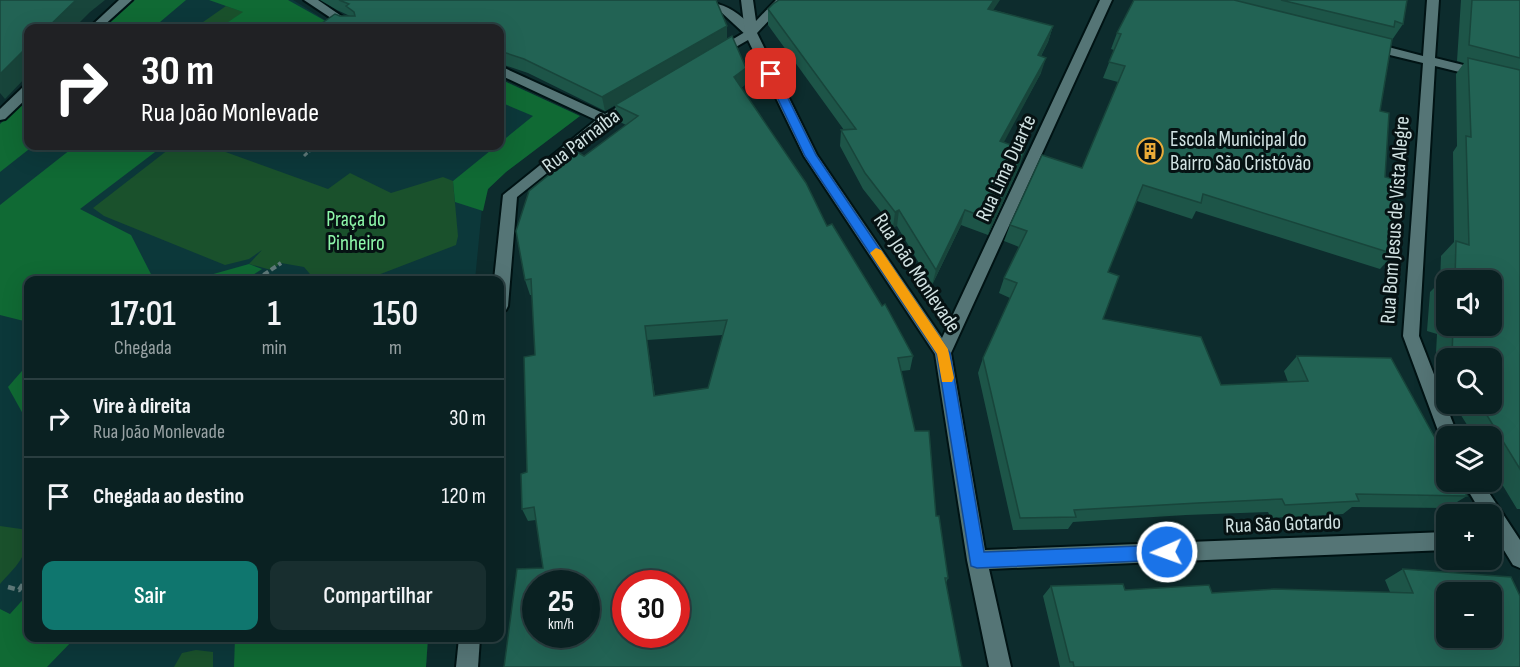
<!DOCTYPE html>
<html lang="pt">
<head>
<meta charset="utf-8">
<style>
	body { margin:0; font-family:"Sofia Sans Condensed",sans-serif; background:#182e2f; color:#f1f3f6; height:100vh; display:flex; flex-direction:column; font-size:22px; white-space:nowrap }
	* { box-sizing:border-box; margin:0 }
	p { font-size:20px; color:#99a3a5 }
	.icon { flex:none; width:33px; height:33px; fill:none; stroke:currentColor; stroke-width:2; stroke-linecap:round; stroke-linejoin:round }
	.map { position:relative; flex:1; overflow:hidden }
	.panel { position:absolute; left:24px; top:276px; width:480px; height:366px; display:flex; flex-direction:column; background:#0a2122; border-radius:12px; box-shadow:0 6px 24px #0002,0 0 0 2px #2a3e40 }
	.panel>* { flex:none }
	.top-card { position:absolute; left:24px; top:24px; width:480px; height:126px; border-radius:12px; box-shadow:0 6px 24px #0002,0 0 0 2px #2a3e40; background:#202124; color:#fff; overflow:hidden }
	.buttons { position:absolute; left:1436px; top:270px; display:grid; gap:12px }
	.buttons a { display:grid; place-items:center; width:66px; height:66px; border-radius:12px; background:#0a2122; box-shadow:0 6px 24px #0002,0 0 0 2px #2a3e40; font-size:30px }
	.speed { position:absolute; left:522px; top:570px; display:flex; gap:12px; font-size:30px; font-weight:700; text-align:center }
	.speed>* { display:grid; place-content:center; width:78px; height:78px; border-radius:50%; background:#0a2122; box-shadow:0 6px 24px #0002,0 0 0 2px #2a3e40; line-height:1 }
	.speed small { font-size:15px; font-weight:400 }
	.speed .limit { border:9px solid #d22; background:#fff; color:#111 }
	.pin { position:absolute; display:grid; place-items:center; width:51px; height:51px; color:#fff; margin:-26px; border-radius:12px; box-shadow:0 3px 9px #0006 }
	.me { position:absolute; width:66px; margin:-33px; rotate:268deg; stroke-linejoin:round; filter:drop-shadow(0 0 4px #0008) }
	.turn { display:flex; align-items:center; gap:21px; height:126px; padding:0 18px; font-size:27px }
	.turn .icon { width:78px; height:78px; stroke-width:2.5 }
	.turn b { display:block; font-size:42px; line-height:51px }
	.eta { display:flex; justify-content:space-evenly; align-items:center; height:102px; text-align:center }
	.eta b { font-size:36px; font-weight:600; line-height:42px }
	.action { display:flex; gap:12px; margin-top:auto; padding:12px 18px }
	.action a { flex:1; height:69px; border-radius:12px; background:#0f766e; color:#fff; font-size:24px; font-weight:600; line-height:69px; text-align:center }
	.action a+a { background:#182e2f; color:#f1f3f6 }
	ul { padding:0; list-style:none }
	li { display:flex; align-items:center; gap:18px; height:78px; padding:0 18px; border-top:2px solid #2a3e40 }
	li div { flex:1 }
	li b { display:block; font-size:22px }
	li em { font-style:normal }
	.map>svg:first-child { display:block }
	.built { fill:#0c383a }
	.green { fill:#1a512c }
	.forest { fill:#106a34 }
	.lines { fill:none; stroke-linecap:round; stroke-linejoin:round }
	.service-casing { stroke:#001314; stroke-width:4 }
	.minor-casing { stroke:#001314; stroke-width:4 }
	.path-far2 { stroke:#5f7979; stroke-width:3; stroke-dasharray:4.5 2; stroke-linecap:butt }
	.path-far1 { stroke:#5f7979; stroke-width:4; stroke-dasharray:6 3; stroke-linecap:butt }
	.path { stroke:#5f7979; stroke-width:4.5; stroke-dasharray:7 4; stroke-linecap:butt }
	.service { fill:#557576; fill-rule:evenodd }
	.minor { fill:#557576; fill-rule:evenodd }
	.wall { fill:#1d5548; fill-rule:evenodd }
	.shaded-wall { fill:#18453b }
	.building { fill:#226354; stroke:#18453b; stroke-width:1.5; fill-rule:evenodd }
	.route { fill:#1a73e8; stroke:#114b97; stroke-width:1.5 }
	.slow { fill:#f59e0b }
	.labels { text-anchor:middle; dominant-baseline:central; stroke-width:6; stroke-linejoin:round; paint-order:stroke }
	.poi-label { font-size:21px; fill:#d1e2e2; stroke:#061213; text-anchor:start }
	.street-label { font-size:21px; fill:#d1e2e2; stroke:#061213 }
	.park-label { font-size:21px; fill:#8ef8aa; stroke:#061213 }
</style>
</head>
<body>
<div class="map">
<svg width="1520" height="667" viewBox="0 0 1520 667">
	<rect width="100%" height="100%" fill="#0d2c2d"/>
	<g class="built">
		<path d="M135,0H293L338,28H104Z"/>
		<path d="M500,79L580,116L506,172L488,189L482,208L475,280H28V638H428L426,667H0V124L28,98V146H500Z"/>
	</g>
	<g class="green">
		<path d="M226,6L244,12L219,28L196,27Z"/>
		<path d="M173,146H209L328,189L350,173L391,193L443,177L453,181L458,236L456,245L365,280H315L304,267L281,263L271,270L249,264L262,250L249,259L225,265L104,216L93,208Z"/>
		<path d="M0,526L28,530C28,557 17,565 0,584Z"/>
		<path d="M196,650L213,652V667H174L182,653Z"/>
	</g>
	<g class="forest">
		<path d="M135,0H186L160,22L175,27L173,28H104Z"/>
		<path d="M209,0H288L338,28L295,26L292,28H219L243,12Z"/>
		<path d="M500,79L580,116L506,172L488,189L483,211L455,202L453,181L533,116L500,102Z"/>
		<path d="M28,98V146H33L0,172V124Z"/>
		<path d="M75,146H163L80,209L131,235L154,280H28V322L0,315V205Z"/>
		<path d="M249,264L262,269L245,280H192Z"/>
		<path d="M28,364V423L8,387Z"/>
		<path d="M28,594V638H75L47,667H0V609L10,614Z"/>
		<path d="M235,638H428L426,667H234Z"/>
	</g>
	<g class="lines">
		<g class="service-casing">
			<path id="service" d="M669,0C709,0 731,0 757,33L755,36H747L721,12L675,3Z"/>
		</g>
		<g class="minor-casing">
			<g id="minor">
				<path d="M119,0H132L101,28H89Z"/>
				<path d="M304,0H318L359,28H346Z"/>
				<path d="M741,0H753L756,21L776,0H788L757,33L817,155L942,338L1100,0H1112L951,353L985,550L1446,532V550L989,569L1011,667H989L967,560L935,354L804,156L748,40L720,56H712L710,53L745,32Z"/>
				<path d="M1427,0H1439L1435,58L1520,79V87L1435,66L1419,336L1458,436H1446V443L1440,436L1403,336L1423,63L1365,49L1363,46L1369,42L1423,56Z"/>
				<path d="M500,66L605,114L634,98L641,102L611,122L517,197L508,306L506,310L500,312V280H494L503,195L596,120L500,75Z"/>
				<path d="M28,86V97L5,119L0,120V109L23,87Z"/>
				<path d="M1463,482H1482L1520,540V568L1513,565L1491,529V514H1482Z"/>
				<path d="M459,638H480L478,667H456Z"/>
			</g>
		</g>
		<path class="path-far2" d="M304,156L315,146"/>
		<path class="path-far1" d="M256,280L281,263"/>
		<path class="path" d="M8,587L19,590L28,577"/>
		<use href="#service" class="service"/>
		<use href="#minor" class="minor"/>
	</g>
	<g class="wall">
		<path d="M320,0H716L727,39L746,68V84L741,88L827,226L913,356L910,370L901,371L915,431L936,516L948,578L946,583L543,568L536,520L528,521L522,509L527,472L535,355L532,295H530L525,280L584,156L626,125L618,121L615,105L605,111L528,73L501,64L500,65V28H315L340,16H350L337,10ZM723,335L708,388L655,396L647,340Z"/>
		<path d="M1134,0H1407L1403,24L1392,40L1380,111L1385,177L1394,254L1380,269L1196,211L1192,219L1137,201L1108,272L1103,319L1221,385L1288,382L1284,371L1297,356L1467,496L1447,508L1352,507L1343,514L1271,518L1268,512L1186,515L1073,522L1068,529L1013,530L978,373L983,358L1010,298L999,293L1004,278L1019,247L1004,241L1010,225L1082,168L1118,82L1103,78L1114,50L1111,49L1117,33Z"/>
		<path d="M1461,0H1520V509H1517L1491,466V436H1474L1454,404H1491V358H1446V390L1435,372L1437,334L1427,331L1430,292L1440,282L1441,256L1454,242L1453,152L1457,146L1456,74L1464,63L1457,61ZM1446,280L1491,326H1446Z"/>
		<path d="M768,9L994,10L1053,26L1048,42L1041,56V73L1003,142L1020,165L988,235L961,225L932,285L897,226L893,227L863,189L840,146L841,130H844L768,25Z"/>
		<path d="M1403,569L1520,667H1060L1043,596L1051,586L1125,590L1212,593L1390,592L1385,580Z"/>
	</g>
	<g class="shaded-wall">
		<path d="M76,0H105L90,12L74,28H47Z"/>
		<path d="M994,0H1000L984,24L988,9Z"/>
		<path d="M727,26V40L605,111L602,97Z"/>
		<path d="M1053,26L1048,42L1033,71L1038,55Z"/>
		<path d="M28,46V75L5,99L0,93V74Z"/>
		<path d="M1046,58L1041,73L996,157L1000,141Z"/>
		<path d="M746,68V84L734,93V77Z"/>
		<path d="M1025,150L1020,165L988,235L992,220Z"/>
		<path d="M899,210L897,226L893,227L895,212Z"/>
		<path d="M965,210L961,225L932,285L936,270Z"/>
	</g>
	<g class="building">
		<path d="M0,0H76L47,28H28V46L0,74Z"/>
		<path d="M339,0H716L727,26L602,97L524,59L500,51V28H315L335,14L340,16H355L354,12L346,6L349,4Z"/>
		<path d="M779,0H994L988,9L1053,26L1038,55L1046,58L1000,141L1025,150L992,220L965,210L936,270L899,210L895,212L865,173L841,130L856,129L768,9L773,4Z"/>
		<path d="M1134,0H1234L1392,39L1380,111L1389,113L1385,177L1401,181L1394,254L1203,194L1201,203L1143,185L1108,272L1119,276L1103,319L1201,337L1221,385L1308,381L1297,356L1391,358L1446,458V482H1459L1467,496L1356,494L1359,501L1285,505L1282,499L1198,503L1074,510L1076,517L1020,518L983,358L1017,283L1004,278L1027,231L1010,225L1042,155L1082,168L1125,66L1109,62L1121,34L1117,33Z"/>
		<path d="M1281,0H1407L1403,24L1395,21L1394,27Z"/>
		<path d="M1472,0H1520V58L1469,45Z"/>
		<path d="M732,36L746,68L734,77L806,183L827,226L832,224L882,306L885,304L913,356L898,358L915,431H929L936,516H939L948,578H945L962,667H504L517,569L543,568L534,507L522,509L521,474L527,472L524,357L535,355L531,279L525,280L516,231L529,191L577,152L584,156L638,116L615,105ZM727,320L708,388L654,396L645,326ZM536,584H586V634H536ZM626,584H676V634H626Z"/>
		<path d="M1468,58L1520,70V469L1480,404H1491V358H1452V357L1453,326H1491V280H1455L1456,241L1469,245L1466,136L1471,137Z"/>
		<path d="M1445,277L1455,280H1446V317L1443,316Z"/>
		<path d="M1403,569L1511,577L1520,596V667H1074L1073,662H1070L1051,586L1123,584L1125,590L1209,585L1212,593L1274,589L1413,593ZM1446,592H1491V638H1446Z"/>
	</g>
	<path class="route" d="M771,70L776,74L816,155L950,353L984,552L1167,545L1173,547L1175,552L1173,558L1167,560L977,568L971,566L937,354L805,156L766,74Z"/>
	<path class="slow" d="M876,248L881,250L948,349L954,378L952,382H942L937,354L870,253Z"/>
	<defs>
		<g id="building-ring" transform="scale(1.35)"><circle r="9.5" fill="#061213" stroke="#e9ab38" stroke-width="1.5"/><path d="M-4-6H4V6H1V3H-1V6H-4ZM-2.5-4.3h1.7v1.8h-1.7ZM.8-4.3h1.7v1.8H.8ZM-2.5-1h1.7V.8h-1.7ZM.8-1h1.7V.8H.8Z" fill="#e9ab38"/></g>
	</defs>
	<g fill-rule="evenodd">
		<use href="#building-ring" x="1150" y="151"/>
	</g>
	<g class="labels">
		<g class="poi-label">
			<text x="1170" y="139">Escola Municipal do<tspan x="1170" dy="24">Bairro São Cristóvão</tspan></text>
		</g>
		<g class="street-label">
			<text transform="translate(581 141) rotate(-37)">Rua Parnaíba</text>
			<text transform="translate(1006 168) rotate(-65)">Rua Lima Duarte</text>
			<text transform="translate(1395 220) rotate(-86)">Rua Bom Jesus de Vista Alegre</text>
			<text transform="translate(917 273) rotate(56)">Rua João Monlevade</text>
			<text transform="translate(1283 524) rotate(-2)">Rua São Gotardo</text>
		</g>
		<g class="park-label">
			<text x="356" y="219">Praça do<tspan x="356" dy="24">Pinheiro</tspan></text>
		</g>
	</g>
</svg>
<div class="buttons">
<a><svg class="icon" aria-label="sound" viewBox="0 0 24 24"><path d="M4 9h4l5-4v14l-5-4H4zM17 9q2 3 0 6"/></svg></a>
<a><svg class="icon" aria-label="search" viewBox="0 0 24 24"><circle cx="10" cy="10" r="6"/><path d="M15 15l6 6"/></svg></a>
<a><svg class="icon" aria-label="layers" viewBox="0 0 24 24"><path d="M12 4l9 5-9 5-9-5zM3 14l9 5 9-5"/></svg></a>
<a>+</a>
<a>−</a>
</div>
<div class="speed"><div>25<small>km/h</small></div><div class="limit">30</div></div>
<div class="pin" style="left:771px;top:74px;background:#d93025"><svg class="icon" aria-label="arrive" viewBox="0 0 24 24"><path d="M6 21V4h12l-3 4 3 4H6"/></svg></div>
<svg class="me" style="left:1167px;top:552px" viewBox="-20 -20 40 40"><circle r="17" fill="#1a73e8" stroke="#fff" stroke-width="3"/><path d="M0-11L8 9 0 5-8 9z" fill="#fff"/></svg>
<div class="top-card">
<div class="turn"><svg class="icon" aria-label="right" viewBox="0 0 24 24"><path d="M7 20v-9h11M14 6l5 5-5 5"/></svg><div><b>30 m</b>Rua João Monlevade</div></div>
</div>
<section class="panel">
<div class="eta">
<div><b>17:01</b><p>Chegada</p></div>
<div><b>1</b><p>min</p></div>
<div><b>150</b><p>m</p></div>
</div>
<ul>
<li><svg class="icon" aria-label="right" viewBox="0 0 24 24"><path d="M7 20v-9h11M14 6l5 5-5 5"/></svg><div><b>Vire à direita</b><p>Rua João Monlevade</p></div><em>30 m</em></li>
<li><svg class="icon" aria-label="arrive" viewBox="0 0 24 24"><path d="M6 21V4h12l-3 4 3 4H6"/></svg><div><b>Chegada ao destino</b></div><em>120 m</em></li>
</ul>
<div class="action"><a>Sair</a><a>Compartilhar</a></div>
</section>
</div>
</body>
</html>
